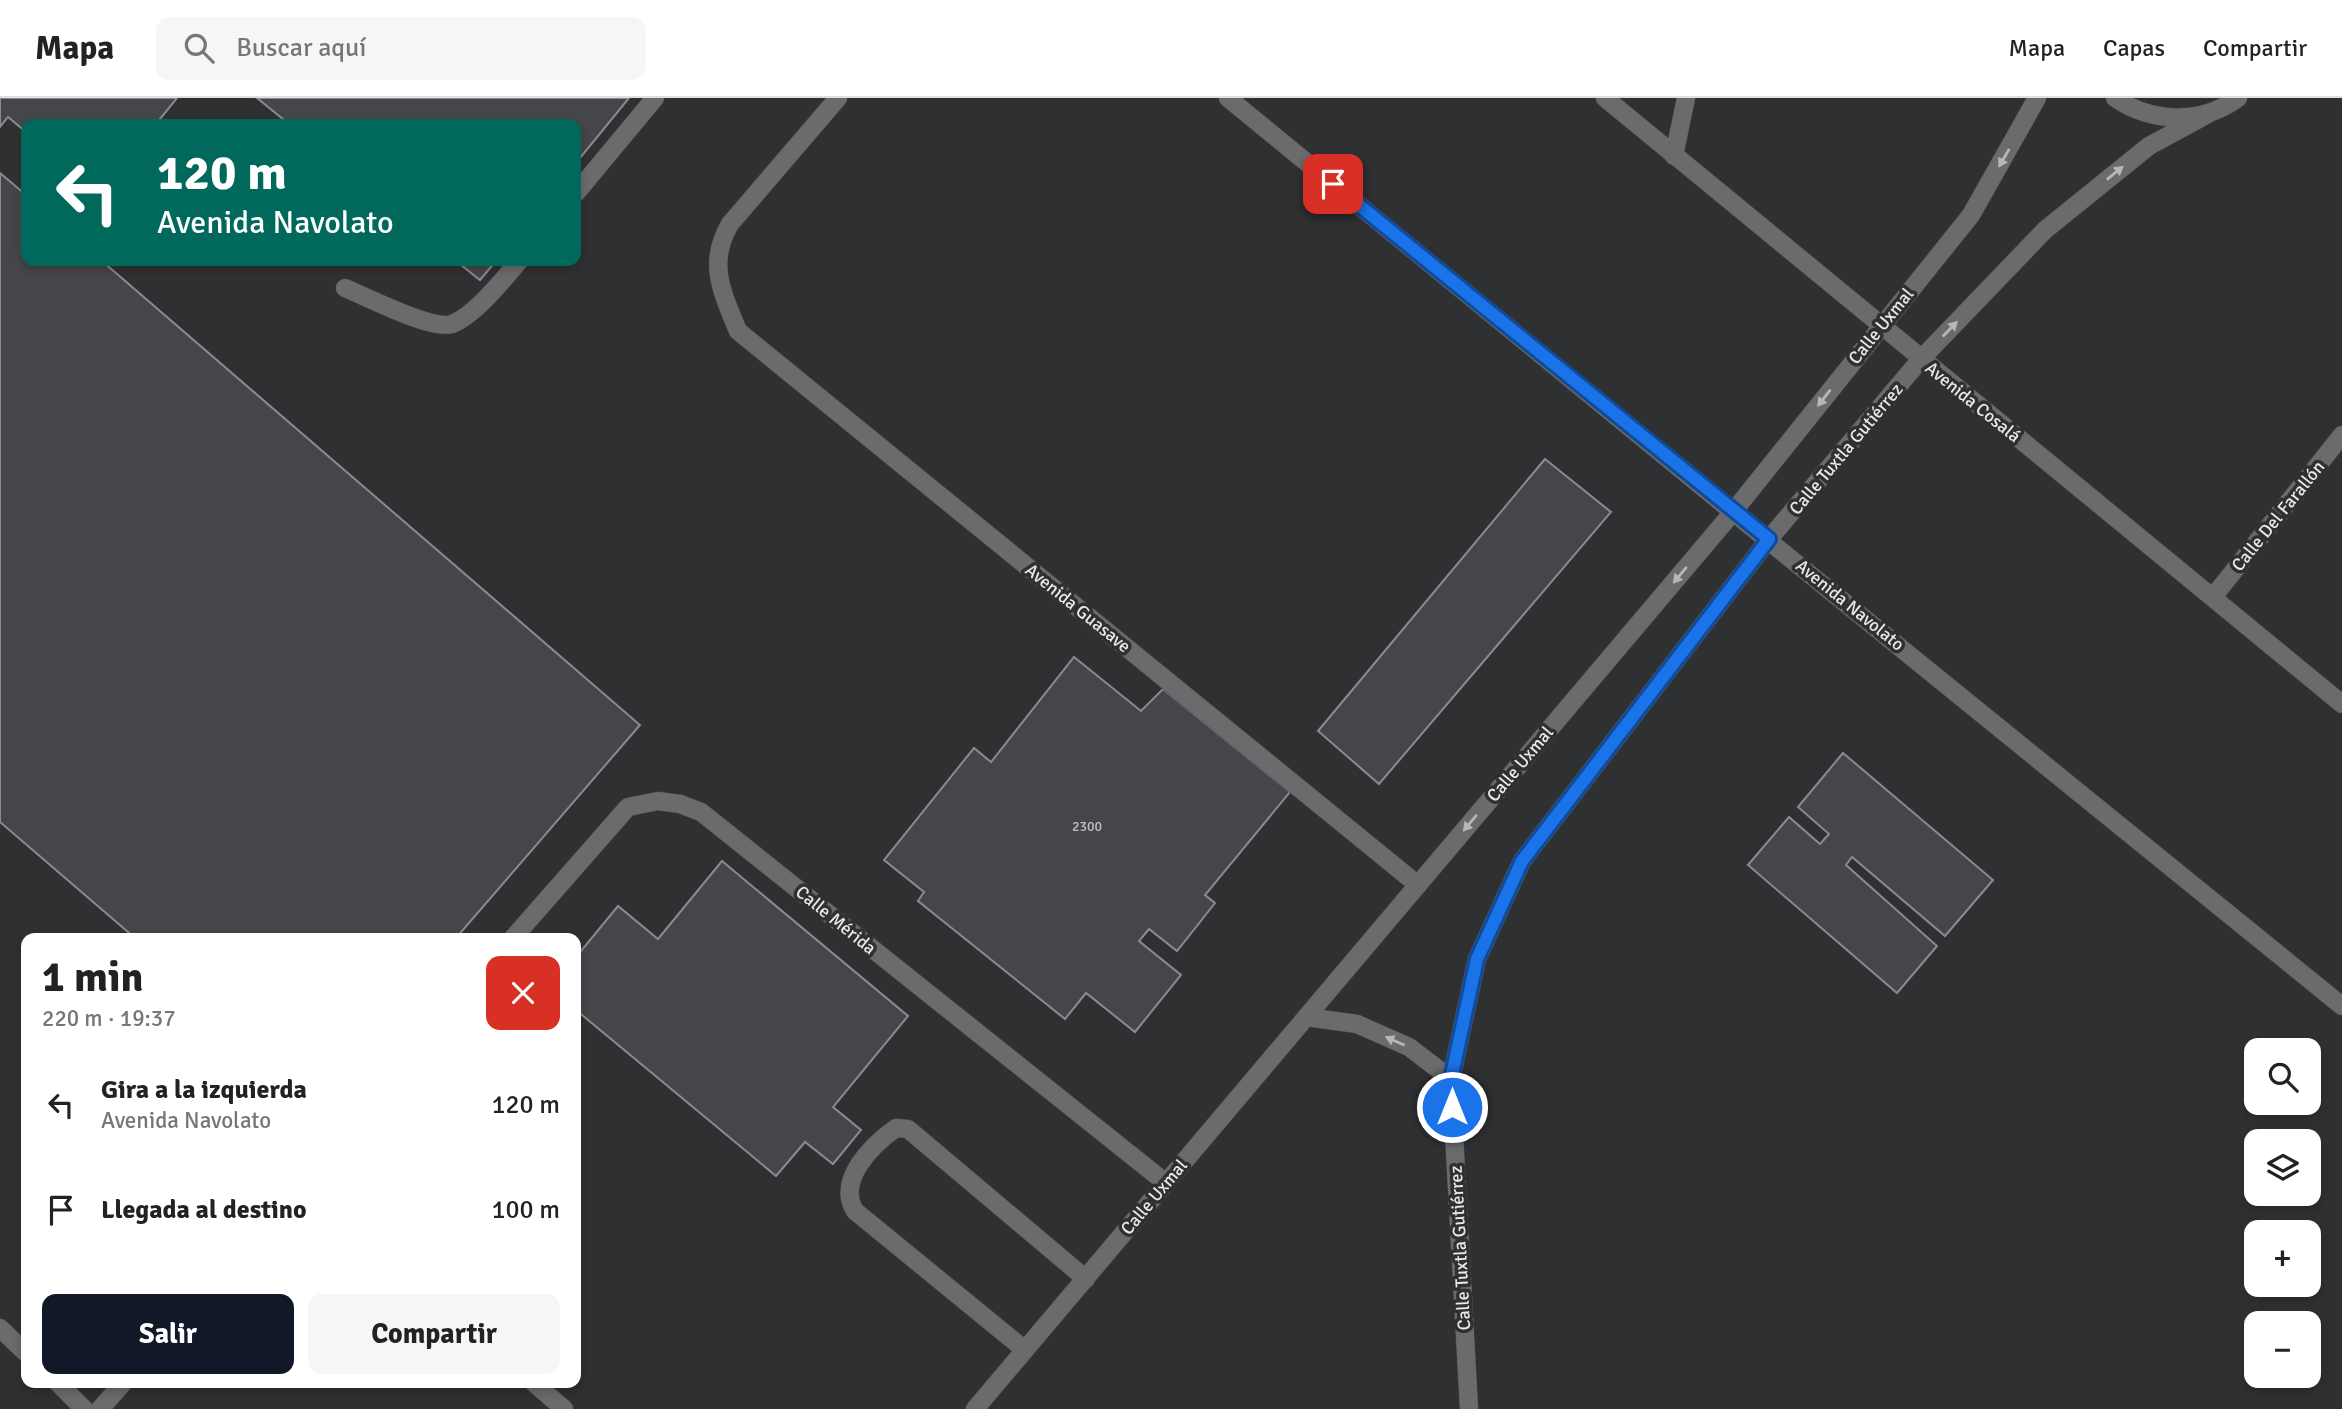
<!DOCTYPE html>
<html lang="es">
<head>
<meta charset="utf-8">
<style>
	body { margin:0; font-family:Signika,sans-serif; background:#f6f6f6; color:#222; height:100vh; display:flex; flex-direction:column; font-size:26px; white-space:nowrap }
	* { box-sizing:border-box; margin:0 }
	p { font-size:23px; color:#767676 }
	.icon { flex:none; width:38px; height:38px; fill:none; stroke:currentColor; stroke-width:2; stroke-linecap:round; stroke-linejoin:round }
	.map { position:relative; flex:1; overflow:hidden }
	.side { position:absolute; left:21px; top:835px; width:560px; height:455px; display:flex; flex-direction:column; background:#fff; border-radius:14px; box-shadow:0 4px 10px #0003 }
	.side>* { flex:none }
	.top-card { position:absolute; left:21px; top:21px; width:560px; height:147px; border-radius:14px; box-shadow:0 4px 10px #0003; background:#00695c; color:#fff; overflow:hidden }
	.buttons { position:absolute; left:2244px; top:940px; display:grid; gap:14px }
	.buttons a { display:grid; place-items:center; width:77px; height:77px; border-radius:14px; background:#fff; box-shadow:0 4px 10px #0003; font-size:35px }
	.pin { position:absolute; display:grid; place-items:center; width:60px; height:60px; color:#fff; margin:-30px; border-radius:14px; box-shadow:0 4px 10px #0006 }
	.me { position:absolute; width:77px; margin:-38px; rotate:0deg; stroke-linejoin:round; filter:drop-shadow(0 0 5px #0008) }
	.turn { display:flex; align-items:center; gap:24px; height:147px; padding:0 21px; font-size:32px }
	.turn .icon { width:91px; height:91px; stroke-width:2.5 }
	.turn b { display:block; font-size:49px; line-height:60px }
	.round { display:grid; place-items:center; flex:none; width:74px; height:74px; border-radius:14px; background:#f6f6f6 }
	.head { display:flex; align-items:center; justify-content:space-between; height:119px; padding:0 21px }
	h1 { font-size:42px; font-weight:700; line-height:52px }
	.action { display:flex; gap:14px; margin-top:auto; padding:14px 21px }
	.action a { flex:1; height:80px; border-radius:14px; background:#111827; color:#fff; font-size:28px; font-weight:700; line-height:80px; text-align:center }
	.action a+a { background:#f6f6f6; color:#222 }
	ul { padding:0; list-style:none }
	li { display:flex; align-items:center; gap:21px; height:105px; padding:0 21px }
	li div { flex:1 }
	li b { display:block; font-size:26px }
	li em { font-style:normal }
	header { display:flex; align-items:center; gap:42px; box-sizing:border-box; height:98px; padding:0 35px; background:#fff; border-bottom:2px solid #e0e0e0 }
	header strong { font-size:33px }
	nav { display:flex; gap:38px; margin-inline-start:auto; font-size:24px }
	.search { width:490px; height:63px; background:#f6f6f6; display:flex; align-items:center; gap:18px; box-sizing:border-box; padding:0 24px; border-radius:14px; color:#767676; font-size:26px }
	.map>svg:first-child { display:block }
	.building { fill:#454649; stroke:#898b8e; stroke-width:2 }
	.lines { fill:none; stroke-linecap:round; stroke-linejoin:round }
	.minor-casing { stroke:#4c4e50; stroke-width:19 }
	.minor { stroke:#6a6b6c; stroke-width:18 }
	.oneway { fill:#b6b7b8 }
	.route-casing { stroke:#114b97; stroke-width:18 }
	.route { stroke:#1a73e8; stroke-width:12 }
	.labels { text-anchor:middle; dominant-baseline:central; stroke-width:7; stroke-linejoin:round; paint-order:stroke }
	.number-label { font-size:14px; fill:#bfc0c2 }
	.street-label { font-size:18px; fill:#e8e9eb; stroke:#2e3032 }
</style>
</head>
<body>
<header>
<strong>Mapa</strong>
<div class="search"><svg class="icon" aria-label="search" viewBox="0 0 24 24"><circle cx="10" cy="10" r="6"/><path d="M15 15l6 6"/></svg>Buscar aquí</div>
<nav><a>Mapa</a><a>Capas</a><a>Compartir</a></nav>
</header>
<div class="map">
<svg width="2342" height="1311" viewBox="0 0 2342 1311">
	<rect width="100%" height="100%" fill="#2e3032"/>
	<g class="building">
		<path d="M0,0H177L156,26H26V34L8,19L0,29Z"/>
		<path d="M257,0H629L576,65V26H289Z"/>
		<path d="M0,75L26,97V163H102L640,627L456,840H135L0,724Z"/>
		<path d="M456,163H496L480,182Z"/>
		<path d="M1545,361L1611,414L1379,686L1318,633Z"/>
		<path d="M1074,559L1141,613L1163,591L1290,694L1205,797L1215,805L1177,853L1149,831L1139,843L1181,877L1135,934L1086,895L1065,921L918,803L924,794L884,762L974,650L991,664Z"/>
		<path d="M1843,655L1993,782L1945,838L1852,759L1846,767L1937,848L1897,895L1748,767L1789,719L1820,746L1829,736L1798,709Z"/>
		<path d="M722,763L908,918L833,1009L861,1032L833,1066L805,1044L776,1078L576,912V859L618,808L658,841Z"/>
	</g>
	<g class="lines">
		<g class="minor-casing">
			<g id="minor">
				<path d="M838,0L730,126C707,165 722,194 738,233L1418,787"/>
				<path d="M1228,0L1733,414L2342,908"/>
				<path d="M1605,0L2342,606"/>
				<path d="M2115,0C2152,25 2201,27 2238,0"/>
				<path d="M1674,58L1686,0"/>
				<path d="M576,95L655,0"/>
				<path d="M345,190C367,199 432,233 452,226C475,217 503,182 519,163"/>
				<path d="M2213,499L2342,337"/>
				<path d="M513,840L628,709L658,703L680,706L701,714L1166,1085"/>
				<path d="M1306,919L1357,926L1409,949L1451,981"/>
				<path d="M0,1230L26,1255"/>
				<path d="M1025,1252L855,1113C836,1082 872,1047 896,1030L908,1031L1086,1181"/>
				<path d="M57,1284L84,1311"/>
				<path d="M533,1284L564,1311"/>
				<path d="M100,1311L124,1284"/>
				<path d="M975,1311L1733,414L1971,117L2037,0"/>
				<path d="M1469,1311L1451,981L1477,861L1522,763L1769,441L1921,261L2045,132L2149,48L2208,16"/>
			</g>
		</g>
		<use href="#minor" class="minor"/>
	</g>
	<defs><path id="oneway-solid" d="M-6-.8H1V-3.2L6.5 0L1 3.2V.8H-6Z" transform="scale(1.75)"/></defs>
	<g class="oneway">
		<use href="#oneway-solid" transform="translate(2004 60) rotate(120)"/>
		<use href="#oneway-solid" transform="translate(2115 75) rotate(-39)"/>
		<use href="#oneway-solid" transform="translate(1950 231) rotate(-46)"/>
		<use href="#oneway-solid" transform="translate(1824 300) rotate(128)"/>
		<use href="#oneway-solid" transform="translate(1680 477) rotate(130)"/>
		<use href="#oneway-solid" transform="translate(1470 725) rotate(130)"/>
		<use href="#oneway-solid" transform="translate(1395 943) rotate(-156)"/>
	</g>
	<g class="lines">
		<g class="route-casing">
			<path id="route" d="M1333,86L1769,441L1522,763L1477,861L1451,981L1452,1009"/>
		</g>
		<use href="#route" class="route"/>
	</g>
	<g class="labels">
		<g class="number-label">
			<text x="1087" y="728">2300</text>
		</g>
		<g class="street-label">
			<text transform="translate(1881 228) rotate(-51)">Calle Uxmal</text>
			<text transform="translate(1973 304) rotate(39)">Avenida Cosalá</text>
			<text transform="translate(1846 351) rotate(-50)">Calle Tuxtla Gutiérrez</text>
			<text transform="translate(2278 418) rotate(-51)">Calle Del Farallón</text>
			<text transform="translate(1850 507) rotate(39)">Avenida Navolato</text>
			<text transform="translate(1078 510) rotate(39)">Avenida Guasave</text>
			<text transform="translate(1520 666) rotate(-50)">Calle Uxmal</text>
			<text transform="translate(836 822) rotate(39)">Calle Mérida</text>
			<text transform="translate(1154 1099) rotate(-50)">Calle Uxmal</text>
			<text transform="translate(1460 1150) rotate(-93)">Calle Tuxtla Gutiérrez</text>
		</g>
	</g>
</svg>
<div class="buttons">
<a><svg class="icon" aria-label="search" viewBox="0 0 24 24"><circle cx="10" cy="10" r="6"/><path d="M15 15l6 6"/></svg></a>
<a><svg class="icon" aria-label="layers" viewBox="0 0 24 24"><path d="M12 4l9 5-9 5-9-5zM3 14l9 5 9-5"/></svg></a>
<a>+</a>
<a>−</a>
</div>
<div class="pin" style="left:1333px;top:86px;background:#d93025"><svg class="icon" aria-label="arrive" viewBox="0 0 24 24"><path d="M6 21V4h12l-3 4 3 4H6"/></svg></div>
<svg class="me" style="left:1452px;top:1009px" viewBox="-20 -20 40 40"><circle r="17" fill="#1a73e8" stroke="#fff" stroke-width="3"/><path d="M0-11L8 9 0 5-8 9z" fill="#fff"/></svg>
<div class="top-card">
<div class="turn"><svg class="icon" aria-label="left" viewBox="0 0 24 24"><path d="M17 20v-9H6M10 6l-5 5 5 5"/></svg><div><b>120 m</b>Avenida Navolato</div></div>
</div>
<section class="side">
<div class="head"><div><h1>1 min</h1><p>220 m · 19:37</p></div><a class="round" style="background:#d93025;color:#fff"><svg class="icon" aria-label="close" viewBox="0 0 24 24"><path d="M6 6l12 12M18 6L6 18"/></svg></a></div>
<ul>
<li><svg class="icon" aria-label="left" viewBox="0 0 24 24"><path d="M17 20v-9H6M10 6l-5 5 5 5"/></svg><div><b>Gira a la izquierda</b><p>Avenida Navolato</p></div><em>120 m</em></li>
<li><svg class="icon" aria-label="arrive" viewBox="0 0 24 24"><path d="M6 21V4h12l-3 4 3 4H6"/></svg><div><b>Llegada al destino</b></div><em>100 m</em></li>
</ul>
<div class="action"><a>Salir</a><a>Compartir</a></div>
</section>
</div>
</body>
</html>
